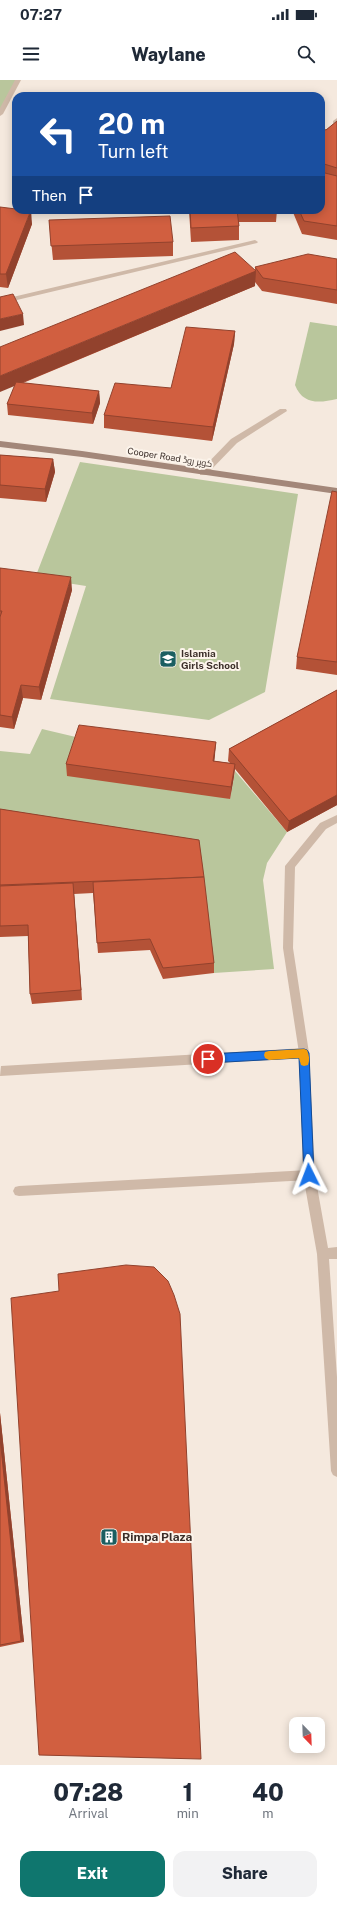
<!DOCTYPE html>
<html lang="en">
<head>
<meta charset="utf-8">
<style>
	body { margin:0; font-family:"Public Sans",Cairo,sans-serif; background:#f2f2f3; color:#1f2937; height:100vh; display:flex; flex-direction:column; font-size:15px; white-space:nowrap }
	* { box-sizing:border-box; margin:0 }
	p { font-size:13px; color:#747a83 }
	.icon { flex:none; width:22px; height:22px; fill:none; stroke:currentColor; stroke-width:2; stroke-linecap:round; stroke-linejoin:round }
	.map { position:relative; height:1685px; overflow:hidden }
	.sheet { display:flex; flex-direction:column; background:#fff; flex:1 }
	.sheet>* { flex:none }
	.top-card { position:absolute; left:12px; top:12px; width:313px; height:122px; border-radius:12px; box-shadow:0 2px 10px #0003; background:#1a4fa0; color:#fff; overflow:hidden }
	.needle { width:26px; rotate:157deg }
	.controls { position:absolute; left:289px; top:1637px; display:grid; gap:8px }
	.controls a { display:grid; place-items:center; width:36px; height:36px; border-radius:8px; background:#fff; box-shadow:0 2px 10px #0003; font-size:20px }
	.pin { position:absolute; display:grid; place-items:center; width:34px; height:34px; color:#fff; margin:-17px; border:2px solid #fff; border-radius:50%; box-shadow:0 1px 4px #0007 }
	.me { position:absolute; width:44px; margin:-22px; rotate:357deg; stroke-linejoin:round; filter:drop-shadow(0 0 3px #0008) }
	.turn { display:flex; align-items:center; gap:14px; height:84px; padding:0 20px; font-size:18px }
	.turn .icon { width:52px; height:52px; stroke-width:2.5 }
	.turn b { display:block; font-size:28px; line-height:34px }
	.then { display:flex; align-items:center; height:38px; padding:0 20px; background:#0003; gap:8px; font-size:15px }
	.eta { display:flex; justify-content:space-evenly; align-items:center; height:68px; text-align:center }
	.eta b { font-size:24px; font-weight:800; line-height:28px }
	.cta { display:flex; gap:8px; margin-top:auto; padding:8px 20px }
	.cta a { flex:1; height:46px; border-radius:12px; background:#0f766e; color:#fff; font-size:16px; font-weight:800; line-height:46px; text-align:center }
	.cta a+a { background:#f2f2f3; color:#1f2937 }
	.status { display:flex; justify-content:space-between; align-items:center; height:28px; padding:0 20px; background:#fff; direction:ltr }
	.status svg { height:11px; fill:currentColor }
	header { display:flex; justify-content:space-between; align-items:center; height:52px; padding:0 20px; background:#fff; font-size:18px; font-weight:800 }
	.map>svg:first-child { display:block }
	.green { fill:#b9c69c }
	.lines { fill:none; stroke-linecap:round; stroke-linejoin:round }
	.service { fill:#cfb9a8; fill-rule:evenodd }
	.minor { fill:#cfb9a8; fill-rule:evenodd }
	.tertiary { fill:#cfb9a8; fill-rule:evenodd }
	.secondary { fill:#a38779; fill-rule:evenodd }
	.wall { fill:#b45237 }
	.shaded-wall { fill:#92422d }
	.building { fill:#d15f40; stroke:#92422d }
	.route { fill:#1a73e8; stroke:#114b97 }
	.slow { fill:#f59e0b }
	.labels { text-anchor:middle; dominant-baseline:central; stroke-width:4; stroke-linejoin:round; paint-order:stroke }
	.far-street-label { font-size:9px; fill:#3b2e29; stroke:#fcf4eb }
	.poi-label { font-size:10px; font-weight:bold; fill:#3b2e29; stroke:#fcf4eb; text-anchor:start }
	.near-poi-label { font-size:12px; font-weight:bold; fill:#3b2e29; stroke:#fcf4eb; text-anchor:start }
</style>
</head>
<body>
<div class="status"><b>07:27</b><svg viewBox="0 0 49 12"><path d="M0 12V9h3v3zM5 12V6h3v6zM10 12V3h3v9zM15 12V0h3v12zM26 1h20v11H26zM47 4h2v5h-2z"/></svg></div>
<header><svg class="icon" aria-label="menu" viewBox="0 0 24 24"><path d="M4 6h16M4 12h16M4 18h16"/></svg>Waylane<svg class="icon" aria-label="search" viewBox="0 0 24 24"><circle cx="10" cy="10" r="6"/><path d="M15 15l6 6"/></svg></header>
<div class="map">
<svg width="337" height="1685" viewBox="0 0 337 1685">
	<rect width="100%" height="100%" fill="#f5e9de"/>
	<g class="green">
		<path d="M0,0H17L0,32Z"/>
		<path d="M310,242L337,246V319C319,323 303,325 295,305Z"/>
		<path d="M80,382L298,414L265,612L209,640L50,619L86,506L35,498Z"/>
		<path d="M42,649L80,658L230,719L235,691L287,752L267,783L263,800L274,889L214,893L199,772L0,742V671L30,674Z"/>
	</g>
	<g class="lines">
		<g class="service">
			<path d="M255,160L258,162L257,163L0,224V220Z"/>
			<path d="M280,329H286L287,331L237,363L206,395H200V391L231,359Z"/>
			<path d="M304,968L308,970L309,973L308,976L304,978L0,996L1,986Z"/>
			<path d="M309,1090L313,1091L315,1095L313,1099L309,1100L19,1116L15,1115L13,1111L15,1107L19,1106Z"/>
		</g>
		<g class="minor">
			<path d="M337,38V43H333V41Z"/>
			<path d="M337,735V743L326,749L295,787L293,868L309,973L315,1095L328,1168L337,1167V1179H329L337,1297V1397L333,1395L331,1391L317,1174L303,1095L299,973L283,868L285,786L320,743Z"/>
		</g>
		<path class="tertiary" d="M15,0H21L3,34L0,36V28Z"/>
		<path class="secondary" d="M0,361L82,371L337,408V414L82,377L0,367Z"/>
	</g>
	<g class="wall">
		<path d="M337,41V160L302,154L292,130H321V48L326,50Z"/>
		<path d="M0,127L32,144L8,208L0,207Z"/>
		<path d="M189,130H277L276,142H239V160L191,162Z"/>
		<path d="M49,140L173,162V176L53,180Z"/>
		<path d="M337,179V224L262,211L255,202V206L23,303L99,311L100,323L93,344L8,335L7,324L15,306L255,190V187Z"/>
		<path d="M235,251L234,264L212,361L104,348V335L171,308Z"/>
		<path d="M0,375L53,379L55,392L46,422L0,418Z"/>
		<path d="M337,412V595L296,589L297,577Z"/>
		<path d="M0,488L72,510L41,620L23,618L14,649L0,647Z"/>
		<path d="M337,610V725L287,752L235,689L234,696L230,719L67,696L66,684L216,662L214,681L230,683L228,681L229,669Z"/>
		<path d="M0,729L199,760L214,883V893L163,899L150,870L98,873L93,813L74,814L82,920L32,924L30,914L28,856L0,857Z"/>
		<path d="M0,1333L24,1562L0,1567Z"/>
	</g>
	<g class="shaded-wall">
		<path d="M31,130L32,144L8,208L6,194Z"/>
		<path d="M256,191L255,206L0,312V296Z"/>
		<path d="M23,234L24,245L0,251V239Z"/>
		<path d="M235,251L234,264L212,361L213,347Z"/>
		<path d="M99,311L100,323L93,344L92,333Z"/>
		<path d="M53,379L55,392L46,422L45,409Z"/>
		<path d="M71,497L72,510L41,620L39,607Z"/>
		<path d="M21,605L23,618L14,649L12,637Z"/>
		<path d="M216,662L215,675L213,693V681Z"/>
		<path d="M235,684L234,696L230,719L231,707Z"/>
		<path d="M337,715V725L287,752L289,741Z"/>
		<path d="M73,803L74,814L82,920L81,910Z"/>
		<path d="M0,1333L24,1562L21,1561L0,1358Z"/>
	</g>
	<g class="building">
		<path d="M337,41V88L321,83V48L326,50Z"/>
		<path d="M321,92L337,96V146L304,141L299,130H321Z"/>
		<path d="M0,127L16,129V130H31L6,194H0Z"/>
		<path d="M190,130H237L239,146L191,148Z"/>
		<path d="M170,136L173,162L51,166L49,140Z"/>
		<path d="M235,172L256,191L0,296V267Z"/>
		<path d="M308,174L337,179V210L263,198L255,187Z"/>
		<path d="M13,214L23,234L0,239V217Z"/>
		<path d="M186,247L235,251L213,347L104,335L115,303L171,308Z"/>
		<path d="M16,302L99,311L92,333L7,324Z"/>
		<path d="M0,375L53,379L45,409L0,405Z"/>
		<path d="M332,411L337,412V582L297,577Z"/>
		<path d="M0,488L71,497L39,607L21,605L12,637L0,635V537L2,531H0Z"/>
		<path d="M337,610V715L289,741L229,669Z"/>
		<path d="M79,645L216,662L213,681L235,684L231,707L66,684Z"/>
		<path d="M0,729L199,760L204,797L0,805Z"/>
		<path d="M204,797L214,883L163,888L150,859L97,863L93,802Z"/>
		<path d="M73,803L81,910L30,914L28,845L0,846V806Z"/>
		<path d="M126,1185L154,1187L168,1201L174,1215L180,1234L201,1679L39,1675L11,1218L59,1211L58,1194Z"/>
		<path d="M0,1358L21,1561L0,1565Z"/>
	</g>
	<path class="route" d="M304,969L307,970L309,973L314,1095L313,1098L309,1100L306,1098L304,1095L299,978L208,983L205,982L203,979L205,976L208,974Z"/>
	<path class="slow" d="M304,969L307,970C309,975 310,980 308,985L304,986L301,985L299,978L269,980L265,978L264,975L265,972L269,971Z"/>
	<defs>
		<g id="school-square" transform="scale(0.9)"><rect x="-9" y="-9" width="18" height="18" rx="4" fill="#1a5e61" stroke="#fcf4eb"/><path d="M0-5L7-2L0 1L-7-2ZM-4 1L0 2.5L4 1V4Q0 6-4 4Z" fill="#fff"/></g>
		<g id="building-square" transform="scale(0.9)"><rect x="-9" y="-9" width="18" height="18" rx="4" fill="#1a5e61" stroke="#fcf4eb"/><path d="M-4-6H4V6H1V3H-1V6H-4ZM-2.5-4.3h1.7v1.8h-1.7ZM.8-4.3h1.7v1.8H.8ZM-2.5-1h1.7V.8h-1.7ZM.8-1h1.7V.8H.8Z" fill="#fff"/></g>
	</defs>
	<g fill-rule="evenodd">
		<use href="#school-square" x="168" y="579"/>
		<use href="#building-square" x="109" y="1457"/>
	</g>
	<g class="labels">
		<g class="far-street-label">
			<text transform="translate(170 377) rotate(9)">Cooper Road کوپر روڈ</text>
		</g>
		<g class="poi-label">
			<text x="181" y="573">Islamia<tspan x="181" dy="12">Girls School</tspan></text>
		</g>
		<g class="near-poi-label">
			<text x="122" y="1457">Rimpa Plaza</text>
		</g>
	</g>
</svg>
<div class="controls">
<a><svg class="needle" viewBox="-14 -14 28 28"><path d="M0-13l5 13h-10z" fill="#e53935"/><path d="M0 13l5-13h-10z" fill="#747a83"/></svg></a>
</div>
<div class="pin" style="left:208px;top:979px;background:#d93025"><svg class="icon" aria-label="arrive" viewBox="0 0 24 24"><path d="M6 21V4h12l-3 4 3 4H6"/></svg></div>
<svg class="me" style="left:309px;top:1095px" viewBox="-20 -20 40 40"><path d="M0-17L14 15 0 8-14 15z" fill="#1a73e8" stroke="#fff" stroke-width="4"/></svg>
<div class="top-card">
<div class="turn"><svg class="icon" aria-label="left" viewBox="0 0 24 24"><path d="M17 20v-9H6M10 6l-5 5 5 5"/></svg><div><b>20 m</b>Turn left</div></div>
<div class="then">Then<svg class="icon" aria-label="arrive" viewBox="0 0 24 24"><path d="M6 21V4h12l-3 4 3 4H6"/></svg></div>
</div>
</div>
<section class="sheet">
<div class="eta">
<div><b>07:28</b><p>Arrival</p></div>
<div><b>1</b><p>min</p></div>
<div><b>40</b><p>m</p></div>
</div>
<div class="cta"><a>Exit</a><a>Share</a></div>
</section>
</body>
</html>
